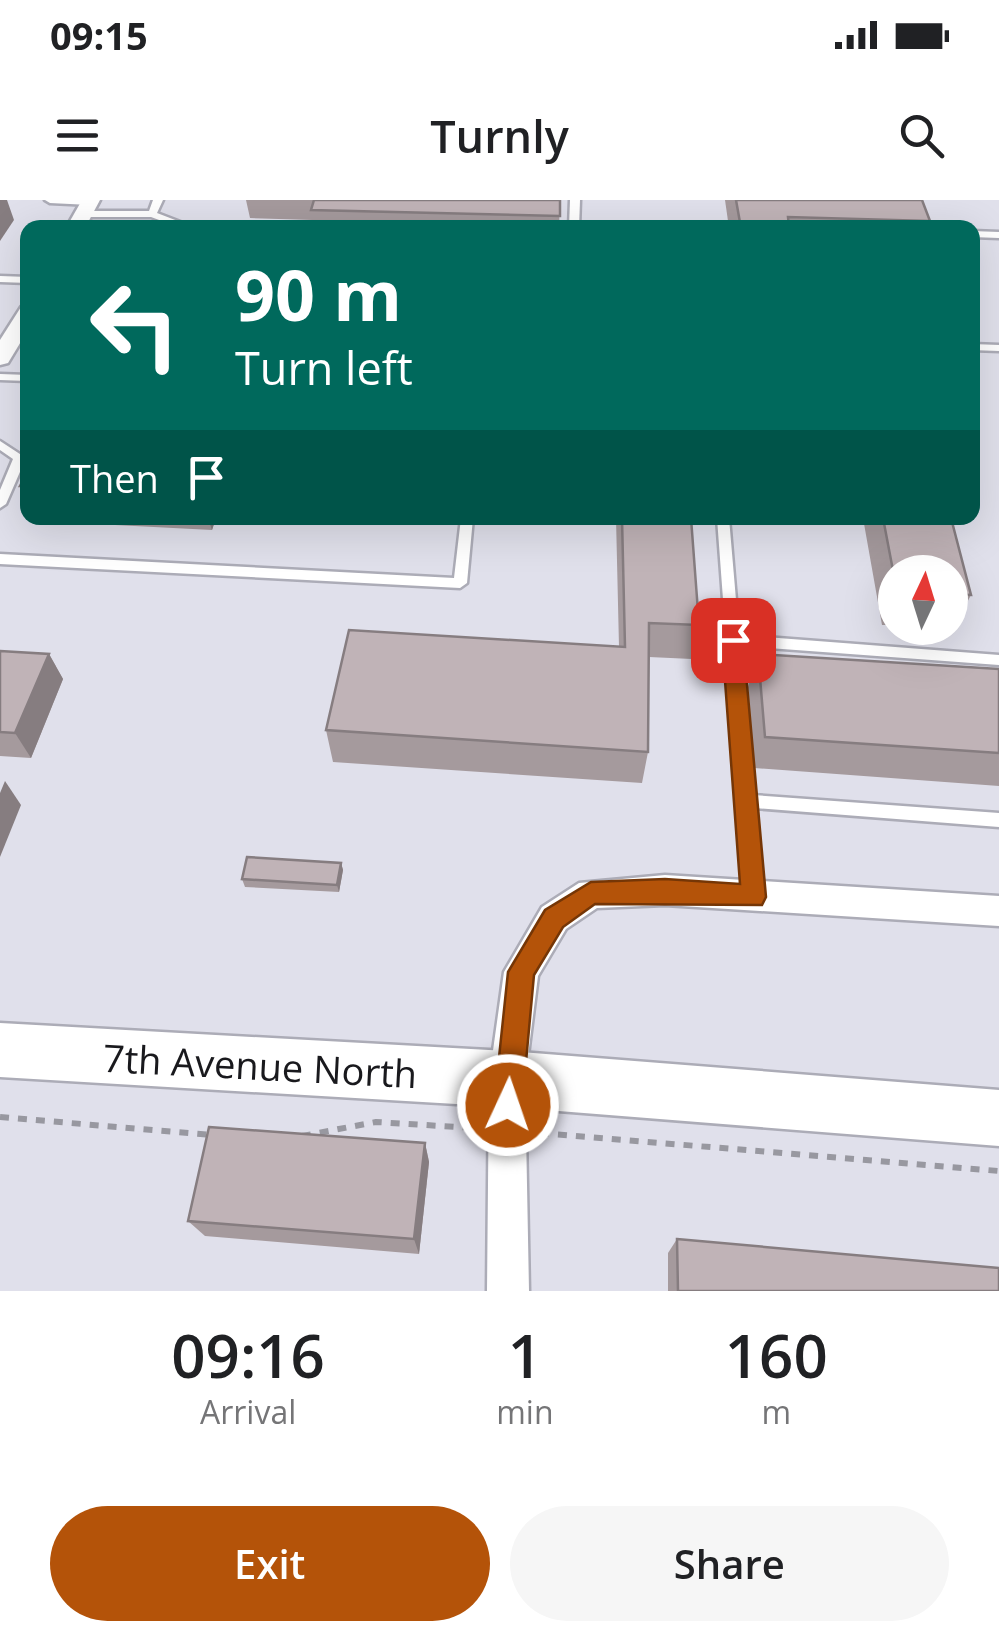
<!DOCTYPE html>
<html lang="en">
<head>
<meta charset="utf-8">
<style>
	body { margin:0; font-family:"Open Sans",sans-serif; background:#f6f6f6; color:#202124; height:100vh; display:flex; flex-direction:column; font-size:38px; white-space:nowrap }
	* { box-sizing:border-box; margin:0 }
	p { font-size:32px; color:#757577 }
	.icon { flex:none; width:55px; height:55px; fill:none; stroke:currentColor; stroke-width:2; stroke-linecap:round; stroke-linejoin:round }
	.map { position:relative; height:1091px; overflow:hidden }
	.drawer { display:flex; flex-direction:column; background:#fff; flex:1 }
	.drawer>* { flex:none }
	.top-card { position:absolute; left:20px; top:20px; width:960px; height:305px; border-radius:20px; box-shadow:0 10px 40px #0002; background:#00695c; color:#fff; overflow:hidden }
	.needle { width:65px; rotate:4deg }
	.buttons { position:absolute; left:878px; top:355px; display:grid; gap:20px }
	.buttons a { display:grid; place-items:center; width:90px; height:90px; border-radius:50%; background:#fff; box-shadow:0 10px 40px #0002; font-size:50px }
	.pin { position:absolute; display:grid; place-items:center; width:85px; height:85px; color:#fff; margin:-42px; border-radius:20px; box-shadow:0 5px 15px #0006 }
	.me { position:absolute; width:110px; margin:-55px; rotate:3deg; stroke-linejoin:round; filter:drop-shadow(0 0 8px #0008) }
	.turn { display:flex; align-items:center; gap:35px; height:210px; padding:0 50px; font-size:45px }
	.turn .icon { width:130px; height:130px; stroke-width:2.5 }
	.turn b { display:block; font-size:70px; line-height:85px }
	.then { display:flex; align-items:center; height:95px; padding:0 50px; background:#0003; gap:20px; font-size:38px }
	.eta { display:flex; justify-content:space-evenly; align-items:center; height:170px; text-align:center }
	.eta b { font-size:60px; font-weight:600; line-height:70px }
	.cta { display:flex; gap:20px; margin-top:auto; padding:20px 50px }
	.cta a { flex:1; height:115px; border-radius:60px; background:#b45309; color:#fff; font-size:40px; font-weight:600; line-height:115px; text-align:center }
	.cta a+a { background:#f6f6f6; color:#202124 }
	.status { display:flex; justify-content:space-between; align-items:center; height:70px; padding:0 50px; background:#fff; direction:ltr }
	.status svg { height:28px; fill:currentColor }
	header { display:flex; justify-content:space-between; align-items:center; height:130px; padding:0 50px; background:#fff; font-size:45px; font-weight:600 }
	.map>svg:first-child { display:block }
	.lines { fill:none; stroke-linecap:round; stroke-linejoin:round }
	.lane-casing { stroke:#acacb7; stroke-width:5 }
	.street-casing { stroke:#acacb7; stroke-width:5 }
	.secondary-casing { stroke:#acacb7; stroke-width:5 }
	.path { stroke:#9898a0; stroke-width:6; stroke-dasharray:9 9; stroke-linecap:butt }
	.lane { fill:#fff; fill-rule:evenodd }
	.street { fill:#fff; fill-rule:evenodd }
	.secondary { fill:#fff; fill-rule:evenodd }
	.wall { fill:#a59a9d }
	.shaded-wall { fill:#867d80 }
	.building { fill:#c0b3b7; stroke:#867d80; stroke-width:2.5 }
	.route { fill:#b45309; stroke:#753606; stroke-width:2.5 }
	.labels { text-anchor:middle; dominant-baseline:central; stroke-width:8; stroke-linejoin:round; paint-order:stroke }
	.near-street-label { font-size:38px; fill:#19191d; stroke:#fff }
</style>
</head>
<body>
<div class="status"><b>09:15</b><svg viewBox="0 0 49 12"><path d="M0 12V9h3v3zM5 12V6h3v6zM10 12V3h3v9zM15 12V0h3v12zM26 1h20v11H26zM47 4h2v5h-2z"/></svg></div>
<header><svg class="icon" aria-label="menu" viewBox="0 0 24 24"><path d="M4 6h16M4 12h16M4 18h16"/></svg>Turnly<svg class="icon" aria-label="search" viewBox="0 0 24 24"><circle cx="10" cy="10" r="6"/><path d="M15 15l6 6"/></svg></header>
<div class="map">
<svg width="999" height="1091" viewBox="0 0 999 1091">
	<rect width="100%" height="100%" fill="#e0e0eb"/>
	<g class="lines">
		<g class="lane-casing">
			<g id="lane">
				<path d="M45,0H93L95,2L90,5L50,3Z"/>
				<path d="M153,0H163L157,13L196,28H181L151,17H83L78,14L83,11H149Z"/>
				<path d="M570,0H580L579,28H569Z"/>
				<path d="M972,31L999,32V38L972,37Z"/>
				<path d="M0,76L28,77V83L0,82Z"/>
				<path d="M972,144L999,145V151L972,150Z"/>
				<path d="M0,174L28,175V181L0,180Z"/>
				<path d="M0,241L26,258L6,304L0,308V290L13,259L0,250Z"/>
				<path d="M461,318H473L467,383L460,388L0,364V354L454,378Z"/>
				<path d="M717,318H729L739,435L999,455V465L740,446L753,595L999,613V627L754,608L761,697L759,702L753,704L747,702L745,697Z"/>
			</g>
		</g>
		<g class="street-casing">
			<g id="street">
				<path d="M82,0H100L85,28H66Z"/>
				<path d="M28,105V130L8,163L0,165V140L21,107Z"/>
				<path d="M665,675L999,696V726L665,705L597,708L566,729L538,776L525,879L529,1091H487L489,879L504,772L542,707L579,683Z"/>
			</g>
		</g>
		<g class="secondary-casing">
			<path id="secondary" d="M0,823L507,851L999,890V946L507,907L0,877Z"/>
		</g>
		<g class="path">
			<path d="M0,917L211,935"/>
			<path d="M540,933L999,971"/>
			<path d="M302,936L376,922L474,928"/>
		</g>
		<use href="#lane" class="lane"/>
		<use href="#street" class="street"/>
		<use href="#secondary" class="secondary"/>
	</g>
	<g class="wall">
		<path d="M246,0H560L559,28H313L312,20L250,18Z"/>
		<path d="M725,0H922L930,21L928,28H729Z"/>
		<path d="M28,271V301L20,286Z"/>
		<path d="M35,318H216L212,330L37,321Z"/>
		<path d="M616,318H691L699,425L692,459L649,457L648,552L642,583L333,562L326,530L619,447Z"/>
		<path d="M863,318H951L971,395L953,429L928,428H950V372H895V425H882Z"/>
		<path d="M0,451L49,454L63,479L31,558L0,556Z"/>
		<path d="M758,454L999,469V586L754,568L748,487Z"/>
		<path d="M341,663L343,670L339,692L245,687L242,679Z"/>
		<path d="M425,943L429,962L419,1054L205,1036L188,1021Z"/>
		<path d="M677,1039L999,1091H668V1053Z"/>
	</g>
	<g class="shaded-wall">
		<path d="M0,0H7L14,20L0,41Z"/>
		<path d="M208,318H216L212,330Z"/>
		<path d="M49,454L63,479L31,558L15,533Z"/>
		<path d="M5,581L21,605L0,657V593Z"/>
		<path d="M341,663L343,670L339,692L337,685Z"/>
		<path d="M425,943L429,962L419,1054L414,1039Z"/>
	</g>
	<g class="building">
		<path d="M314,0H560V16L311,10Z"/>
		<path d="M736,0H922L930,21L788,17L789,28H741Z"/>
		<path d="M28,271V286H20Z"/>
		<path d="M622,318H691L699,425L649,423L648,552L326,530L349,430L625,447Z"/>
		<path d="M883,318H951L971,395L950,394V372H895V381Z"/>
		<path d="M0,451L49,454L15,533L0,532Z"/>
		<path d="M758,454L999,469V553L765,537Z"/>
		<path d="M247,657L341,663L337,685L242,679Z"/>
		<path d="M209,927L425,943L414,1039L188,1021Z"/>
		<path d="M677,1039L999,1068V1091H678Z"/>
	</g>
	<path class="route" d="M733,432L743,440L766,697L762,705L595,704L563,727L534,775L522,905L518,915L508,919L498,915L494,905L508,772L545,710L591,682L665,679L740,684L722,440Z"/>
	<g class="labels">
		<g class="near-street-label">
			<text transform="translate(260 865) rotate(3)">7th Avenue North</text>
		</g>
	</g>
</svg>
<div class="buttons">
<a><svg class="needle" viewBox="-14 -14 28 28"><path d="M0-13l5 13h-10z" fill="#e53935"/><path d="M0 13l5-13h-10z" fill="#757577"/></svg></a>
</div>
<div class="pin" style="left:733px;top:440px;background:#d93025"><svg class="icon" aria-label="arrive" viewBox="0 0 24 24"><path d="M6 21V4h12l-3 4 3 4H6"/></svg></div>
<svg class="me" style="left:508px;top:905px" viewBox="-20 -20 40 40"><circle r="17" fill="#b45309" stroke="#fff" stroke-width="3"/><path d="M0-11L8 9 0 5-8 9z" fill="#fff"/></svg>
<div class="top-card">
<div class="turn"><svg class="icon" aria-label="left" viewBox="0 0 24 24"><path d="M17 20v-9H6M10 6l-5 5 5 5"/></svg><div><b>90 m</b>Turn left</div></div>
<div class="then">Then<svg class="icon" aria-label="arrive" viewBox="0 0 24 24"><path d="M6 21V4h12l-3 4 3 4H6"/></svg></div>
</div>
</div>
<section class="drawer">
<div class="eta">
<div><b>09:16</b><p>Arrival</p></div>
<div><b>1</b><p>min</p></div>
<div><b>160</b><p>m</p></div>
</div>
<div class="cta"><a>Exit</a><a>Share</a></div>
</section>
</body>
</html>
